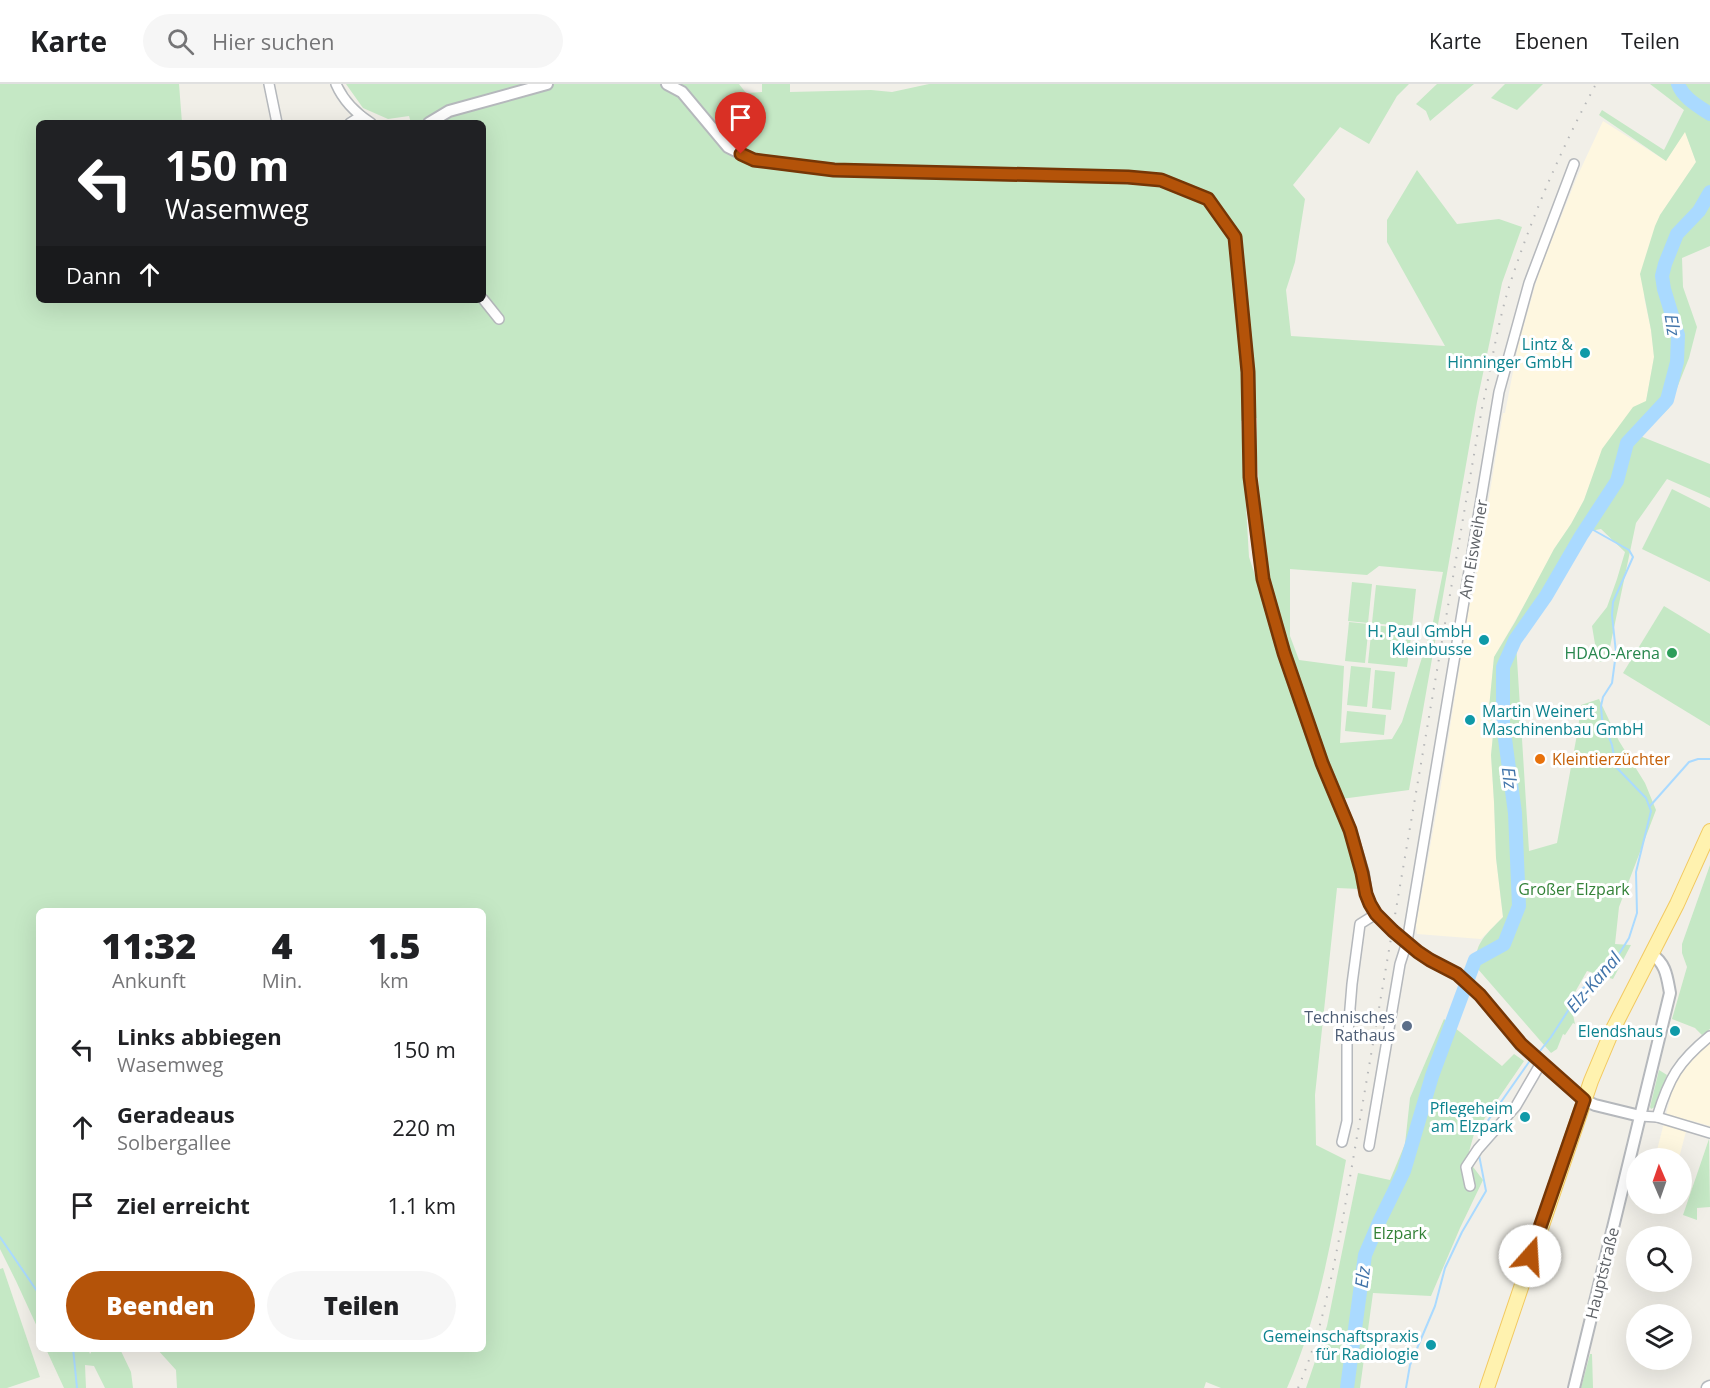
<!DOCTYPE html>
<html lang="de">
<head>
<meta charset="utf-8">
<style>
	body { margin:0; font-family:"Open Sans",sans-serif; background:#f6f6f6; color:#202124; height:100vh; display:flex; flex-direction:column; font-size:22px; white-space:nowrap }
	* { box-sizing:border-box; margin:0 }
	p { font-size:20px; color:#757577 }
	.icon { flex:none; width:33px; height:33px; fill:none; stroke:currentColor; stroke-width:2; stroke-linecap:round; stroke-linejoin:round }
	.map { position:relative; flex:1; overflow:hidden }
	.drawer { position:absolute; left:36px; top:824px; width:450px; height:444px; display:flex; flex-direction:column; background:#fff; border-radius:9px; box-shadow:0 6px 24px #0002 }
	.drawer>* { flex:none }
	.hud { position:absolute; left:36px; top:36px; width:450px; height:183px; border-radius:9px; box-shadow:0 6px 24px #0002; background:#202124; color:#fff; overflow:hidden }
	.needle { width:39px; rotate:358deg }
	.fabs { position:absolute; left:1626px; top:1064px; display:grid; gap:12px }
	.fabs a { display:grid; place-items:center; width:66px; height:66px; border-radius:50%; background:#fff; box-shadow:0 6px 24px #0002; font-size:30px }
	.pin { position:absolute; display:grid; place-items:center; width:51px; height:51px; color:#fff; margin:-62px -26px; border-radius:50% 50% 50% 0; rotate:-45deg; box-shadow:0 0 6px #0007 }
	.pin .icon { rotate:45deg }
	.me { position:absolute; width:66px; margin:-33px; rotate:19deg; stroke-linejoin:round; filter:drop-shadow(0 0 4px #0008) }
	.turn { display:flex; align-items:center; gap:21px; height:126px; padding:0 30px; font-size:27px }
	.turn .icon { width:78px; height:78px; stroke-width:2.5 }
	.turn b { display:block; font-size:42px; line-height:51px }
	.then { display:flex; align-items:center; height:57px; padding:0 30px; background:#0003; gap:12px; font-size:22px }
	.eta { display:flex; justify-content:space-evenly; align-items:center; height:102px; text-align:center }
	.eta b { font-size:36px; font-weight:800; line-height:42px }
	.button { display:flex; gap:12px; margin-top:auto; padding:12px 30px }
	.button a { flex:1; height:69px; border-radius:36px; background:#b45309; color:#fff; font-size:24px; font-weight:800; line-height:69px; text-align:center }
	.button a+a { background:#f6f6f6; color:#202124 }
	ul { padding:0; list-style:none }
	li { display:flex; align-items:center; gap:18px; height:78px; padding:0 30px }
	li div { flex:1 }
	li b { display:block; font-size:22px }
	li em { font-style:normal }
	header { display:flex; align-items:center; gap:36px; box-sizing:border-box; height:84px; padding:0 30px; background:#fff; border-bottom:2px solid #e0e0e0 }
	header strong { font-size:28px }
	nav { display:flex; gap:33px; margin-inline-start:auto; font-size:21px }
	.search { width:420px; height:54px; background:#f6f6f6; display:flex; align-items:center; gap:15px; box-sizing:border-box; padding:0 21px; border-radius:33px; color:#757577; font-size:22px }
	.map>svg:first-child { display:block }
	.commercial { fill:#fef7e0 }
	.green { fill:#c5e8c5; fill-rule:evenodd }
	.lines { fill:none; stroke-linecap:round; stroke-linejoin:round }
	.stream { stroke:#aadaff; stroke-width:2 }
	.river { stroke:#aadaff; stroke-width:14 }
	.minor-casing { stroke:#b5b8bc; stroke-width:12 }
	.tertiary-casing { stroke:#b5b8bc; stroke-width:14 }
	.secondary-casing { stroke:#b6babf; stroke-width:15 }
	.primary-casing { stroke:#f2c960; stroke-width:16 }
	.minor { stroke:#fff; stroke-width:9 }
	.tertiary { stroke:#fff; stroke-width:10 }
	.secondary { stroke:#fff; stroke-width:12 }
	.primary { stroke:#fff2af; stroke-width:14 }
	.rail { stroke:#b6b7b8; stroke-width:2; stroke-dasharray:1.5 8; stroke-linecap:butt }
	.route-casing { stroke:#753606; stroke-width:15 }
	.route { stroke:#b45309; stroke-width:10 }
	.culture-dot { fill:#0f9aa8; stroke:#fff; stroke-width:2 }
	.leisure-dot { fill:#2e9e5b; stroke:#fff; stroke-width:2 }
	.food-dot { fill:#e8710a; stroke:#fff; stroke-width:2 }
	.service-dot { fill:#5c6f8a; stroke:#fff; stroke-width:2 }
	.labels { text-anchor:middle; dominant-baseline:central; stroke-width:6; stroke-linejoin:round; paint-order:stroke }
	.culture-label { font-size:16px; fill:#0d838f; stroke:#fff; text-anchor:end }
	.street-label { font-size:16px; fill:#5f6368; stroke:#fff }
	.leisure-label { font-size:16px; fill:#27864d; stroke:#fff; text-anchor:end }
	.food-label { font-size:16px; fill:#c56008; stroke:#fff; text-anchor:start }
	.park-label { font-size:16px; fill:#348238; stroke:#fff }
	.service-label { font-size:16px; fill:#4e5e75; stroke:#fff; text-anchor:end }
	.water-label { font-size:18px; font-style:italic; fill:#4174aa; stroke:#fff }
</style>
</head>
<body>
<header>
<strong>Karte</strong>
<div class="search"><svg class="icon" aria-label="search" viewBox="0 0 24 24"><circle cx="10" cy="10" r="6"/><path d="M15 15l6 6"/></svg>Hier suchen</div>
<nav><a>Karte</a><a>Ebenen</a><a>Teilen</a></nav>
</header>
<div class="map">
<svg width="1710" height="1304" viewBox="0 0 1710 1304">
	<rect width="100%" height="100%" fill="#f1efe8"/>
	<g class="commercial">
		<path d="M1603,37L1666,77L1685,47L1696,78L1660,131L1644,213L1651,246L1654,273L1646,318L1603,365L1584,416L1571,440L1554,465L1538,497L1494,573L1489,624L1493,651L1491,671L1494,718L1496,774L1503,833L1481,855L1417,850L1416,841L1439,714L1470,516H1472L1503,329H1505L1518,262L1539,188L1577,93Z"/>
		<path d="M1710,959V1042L1689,1036L1679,1074H1655L1672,1007L1683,985L1700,966Z"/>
	</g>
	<g class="green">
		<path d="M0,0H179L182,39H39V216H483V39H411L409,32L388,35L363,24L346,0H739L746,9L762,8V0H790V8L871,6L892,8L929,0H1409L1397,12L1369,60L1340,43L1293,101L1305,115L1295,178L1286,206L1291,252L1445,262L1387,158V136L1417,86L1457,140L1499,135L1522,143L1502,199L1477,318L1409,706L1341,715L1326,678L1265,493L1257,374V334L1241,337L1249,473L1317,679L1346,748L1360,805L1337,804L1315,1011L1316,1061L1346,1076C1332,1153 1319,1232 1287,1304H1221L1206,1298L1204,1304H177L176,1286L157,1265L483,1264V826H39V1247L16,1197L0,1165ZM1379,482L1443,488L1433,538L1402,638L1392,655L1340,659L1344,582L1299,576L1290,552V485L1367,491Z"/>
		<path d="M1437,0H1474L1430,37L1426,27L1416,20Z"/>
		<path d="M1505,0H1543L1517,26L1491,14Z"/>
		<path d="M1650,0H1710V162L1682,174L1683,203L1697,243L1689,274L1669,324L1640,352L1710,380V414L1667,395L1636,439L1607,577L1598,578L1592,542L1607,523L1617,495L1625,468L1601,445L1590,447L1516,559L1529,767L1557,759L1578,645L1581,621L1599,615L1619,657L1645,699L1656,726L1619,823L1615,860L1631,861L1613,895L1587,887L1570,917L1575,940L1573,939L1565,951L1563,950L1557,965L1551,969L1477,884C1472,860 1488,849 1503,833L1496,774L1494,718L1491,671L1493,651L1489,624L1494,573L1515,538L1554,465L1571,440L1584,416L1602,365L1633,323L1646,317L1654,273L1651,246L1640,190L1655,142L1660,131L1696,78L1685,48L1666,77L1599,31L1602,26L1664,66L1684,26Z"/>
		<path d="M1672,405L1710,424V498L1642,465Z"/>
		<path d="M1352,498L1372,500L1368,539L1348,537Z"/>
		<path d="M1376,501L1416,505L1412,543L1372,539Z"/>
		<path d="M1664,522L1710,550V642L1623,589Z"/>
		<path d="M1349,538L1369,540L1365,579L1345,577Z"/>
		<path d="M1372,541L1412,545L1407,583L1368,579Z"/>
		<path d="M1351,582L1371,584L1367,623L1347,621Z"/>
		<path d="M1375,586L1395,588L1391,626L1372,624Z"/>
		<path d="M1347,627L1386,631L1384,651L1345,647Z"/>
		<path d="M1710,781V945L1702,951L1695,944L1672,935L1687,883L1682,869V860Z"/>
		<path d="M1444,935L1502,982L1514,970L1524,977L1474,1050L1467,1075L1483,1096L1460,1144L1431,1212L1373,1209L1360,1304H1306L1327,1242L1358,1089L1390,1096L1405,1060L1410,1014Z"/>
		<path d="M1659,986L1667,991L1655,1023L1651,1025L1650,1023Z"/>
		<path d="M1709,1055L1710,1123L1697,1124V1136L1683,1131Z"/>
		<path d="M3,1184L40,1293L7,1304H0V1185Z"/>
		<path d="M46,1265H88L90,1270L93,1265H120L131,1288L133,1304H105L94,1282L85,1281L86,1304H64Z"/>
		<path d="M1590,1270H1592L1593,1304H1581Z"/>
	</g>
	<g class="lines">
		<g class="stream">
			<path d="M1650,722L1689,678L1698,675H1710"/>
			<path d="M1540,967L1551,953L1582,905L1614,878L1629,854L1637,829L1636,788L1651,727L1646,714L1616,683L1612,661L1602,635L1601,622L1603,613L1612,599L1616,569L1612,531L1613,518L1633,473L1629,466L1588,443"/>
			<path d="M1481,1056L1482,1045L1529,978"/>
			<path d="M0,1153L39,1210"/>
			<path d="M73,1264L77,1304"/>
			<path d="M1406,1304L1410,1281L1435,1222L1445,1184L1462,1148L1486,1107L1479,1071"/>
		</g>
		<g class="river">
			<path d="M1678,0C1683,14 1698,22 1710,30"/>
			<path d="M1347,1304L1365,1171L1380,1136L1404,1087L1432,992L1475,876L1504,860L1519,822L1515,729L1503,640V583L1515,556L1546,512L1581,452L1617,397L1627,359L1667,316L1677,278L1678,251L1664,205L1662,192L1665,180L1677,150L1699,127L1710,108"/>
		</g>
		<g class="minor-casing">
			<g id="minor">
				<path d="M269,0L277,39"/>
				<path d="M336,0C343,16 357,30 371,39"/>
				<path d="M350,39L361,32"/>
				<path d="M483,215L499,235"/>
				<path d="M1640,1032L1657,1033L1710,1049"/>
				<path d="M1657,1033C1669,994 1678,978 1710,952"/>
				<path d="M1342,1058L1347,1037V961L1352,900L1360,840L1376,830"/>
				<path d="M1369,1062L1400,880L1407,858L1499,308L1529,199L1574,80"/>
				<path d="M1470,1102L1466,1083L1478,1065L1516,1022L1541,979"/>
			</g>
		</g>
		<g class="tertiary-casing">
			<g id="tertiary">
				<path d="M667,0L682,8L728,63L754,76L834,86L1128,93L1161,96L1208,115L1235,153L1248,288L1250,393L1263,495L1284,569L1322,679L1350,746L1363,789L1366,810L1370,820L1376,830L1393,847L1418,868L1430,876L1457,890L1480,911L1521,961L1584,1016L1595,1021L1640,1032"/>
				<path d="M429,39L449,27L547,0"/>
				<path d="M1574,1304L1670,909C1667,893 1666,879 1651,870"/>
			</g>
		</g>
		<g class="secondary-casing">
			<path id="secondary" d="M1708,1304L1710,1303"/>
		</g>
		<g class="primary-casing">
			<path id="primary" d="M1487,1304L1591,997L1612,947L1677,820L1710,747"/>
		</g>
		<use href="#minor" class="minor"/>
		<use href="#tertiary" class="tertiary"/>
		<use href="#secondary" class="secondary"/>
		<use href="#primary" class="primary"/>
		<path class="rail" d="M1298,1304C1321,1251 1331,1196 1342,1140L1482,324C1491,284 1497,242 1509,203C1532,132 1561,65 1596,0"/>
	</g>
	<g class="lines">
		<g class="route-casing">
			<path id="route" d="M741,70L754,76L834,86L1128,93L1161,96L1208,115L1235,153L1248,288L1250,393L1263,495L1284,569L1322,679L1350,746L1362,789L1366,810L1370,820L1376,830L1393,847L1418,868L1430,876L1457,890L1480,911L1521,960L1584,1016L1530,1172"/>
		</g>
		<use href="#route" class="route"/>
	</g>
	<g class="culture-dot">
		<circle cx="1585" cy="269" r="6"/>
		<circle cx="1484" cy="556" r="6"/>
		<circle cx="1470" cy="636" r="6"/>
		<circle cx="1675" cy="947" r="6"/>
		<circle cx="1525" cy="1033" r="6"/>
		<circle cx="1431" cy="1261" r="6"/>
	</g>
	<circle class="leisure-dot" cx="1672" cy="569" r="6"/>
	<circle class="food-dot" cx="1540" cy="675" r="6"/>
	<circle class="service-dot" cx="1407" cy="942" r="6"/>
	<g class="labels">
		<g class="culture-label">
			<text x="1573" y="260">Lintz &amp;<tspan x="1573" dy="18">Hinninger GmbH</tspan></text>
			<text x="1472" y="547">H. Paul GmbH<tspan x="1472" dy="18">Kleinbusse</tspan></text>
			<text x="1482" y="627" text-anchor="start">Martin Weinert<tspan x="1482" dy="18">Maschinenbau GmbH</tspan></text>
			<text x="1663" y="947">Elendshaus</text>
			<text x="1513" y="1024">Pflegeheim<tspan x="1513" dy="18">am Elzpark</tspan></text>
			<text x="1419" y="1252">Gemeinschaftspraxis<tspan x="1419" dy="18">für Radiologie</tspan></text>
		</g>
		<g class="street-label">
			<text transform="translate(1473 465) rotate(-80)">Am Eisweiher</text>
			<text transform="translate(1602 1189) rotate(-76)">Hauptstraße</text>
		</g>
		<g class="leisure-label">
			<text x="1660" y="569">HDAO-Arena</text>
		</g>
		<g class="food-label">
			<text x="1552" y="675">Kleintierzüchter</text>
		</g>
		<g class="park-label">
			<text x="1574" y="805">Großer Elzpark</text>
			<text x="1400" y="1149">Elzpark</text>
		</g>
		<g class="service-label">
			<text x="1395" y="933">Technisches<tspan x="1395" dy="18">Rathaus</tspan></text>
		</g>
		<g class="water-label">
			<text transform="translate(1673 241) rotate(81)">Elz</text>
			<text transform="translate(1510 694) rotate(83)">Elz</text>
			<text transform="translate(1593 898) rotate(-49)">Elz-Kanal</text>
			<text transform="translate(1362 1193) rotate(-83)">Elz</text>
		</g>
	</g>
</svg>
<div class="fabs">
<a><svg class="needle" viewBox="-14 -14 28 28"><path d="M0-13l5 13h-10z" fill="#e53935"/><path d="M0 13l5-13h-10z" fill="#757577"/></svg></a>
<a><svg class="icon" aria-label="search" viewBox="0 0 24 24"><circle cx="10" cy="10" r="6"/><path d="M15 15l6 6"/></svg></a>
<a><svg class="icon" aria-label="layers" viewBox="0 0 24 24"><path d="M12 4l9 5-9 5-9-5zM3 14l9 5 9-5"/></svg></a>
</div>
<div class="pin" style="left:741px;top:70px;background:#d93025"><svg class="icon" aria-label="arrive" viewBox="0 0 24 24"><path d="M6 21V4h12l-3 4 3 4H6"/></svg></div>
<svg class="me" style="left:1530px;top:1172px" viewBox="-20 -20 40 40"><circle r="19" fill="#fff"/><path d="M0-13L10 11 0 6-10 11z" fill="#b45309"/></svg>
<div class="hud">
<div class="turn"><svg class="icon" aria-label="left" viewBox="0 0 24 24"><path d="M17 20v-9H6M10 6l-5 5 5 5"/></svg><div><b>150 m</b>Wasemweg</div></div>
<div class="then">Dann<svg class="icon" aria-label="ahead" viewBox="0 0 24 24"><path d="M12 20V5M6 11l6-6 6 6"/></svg></div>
</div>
<section class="drawer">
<div class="eta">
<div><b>11:32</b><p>Ankunft</p></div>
<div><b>4</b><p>Min.</p></div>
<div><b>1.5</b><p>km</p></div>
</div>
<ul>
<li><svg class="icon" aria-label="left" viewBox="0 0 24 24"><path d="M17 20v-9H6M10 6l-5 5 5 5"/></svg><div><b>Links abbiegen</b><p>Wasemweg</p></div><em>150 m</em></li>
<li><svg class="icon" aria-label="ahead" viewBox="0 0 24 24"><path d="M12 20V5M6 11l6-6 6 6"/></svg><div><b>Geradeaus</b><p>Solbergallee</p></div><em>220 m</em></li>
<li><svg class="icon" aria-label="arrive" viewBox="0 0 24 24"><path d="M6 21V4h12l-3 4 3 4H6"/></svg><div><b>Ziel erreicht</b></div><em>1.1 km</em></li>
</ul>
<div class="button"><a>Beenden</a><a>Teilen</a></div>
</section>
</div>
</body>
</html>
